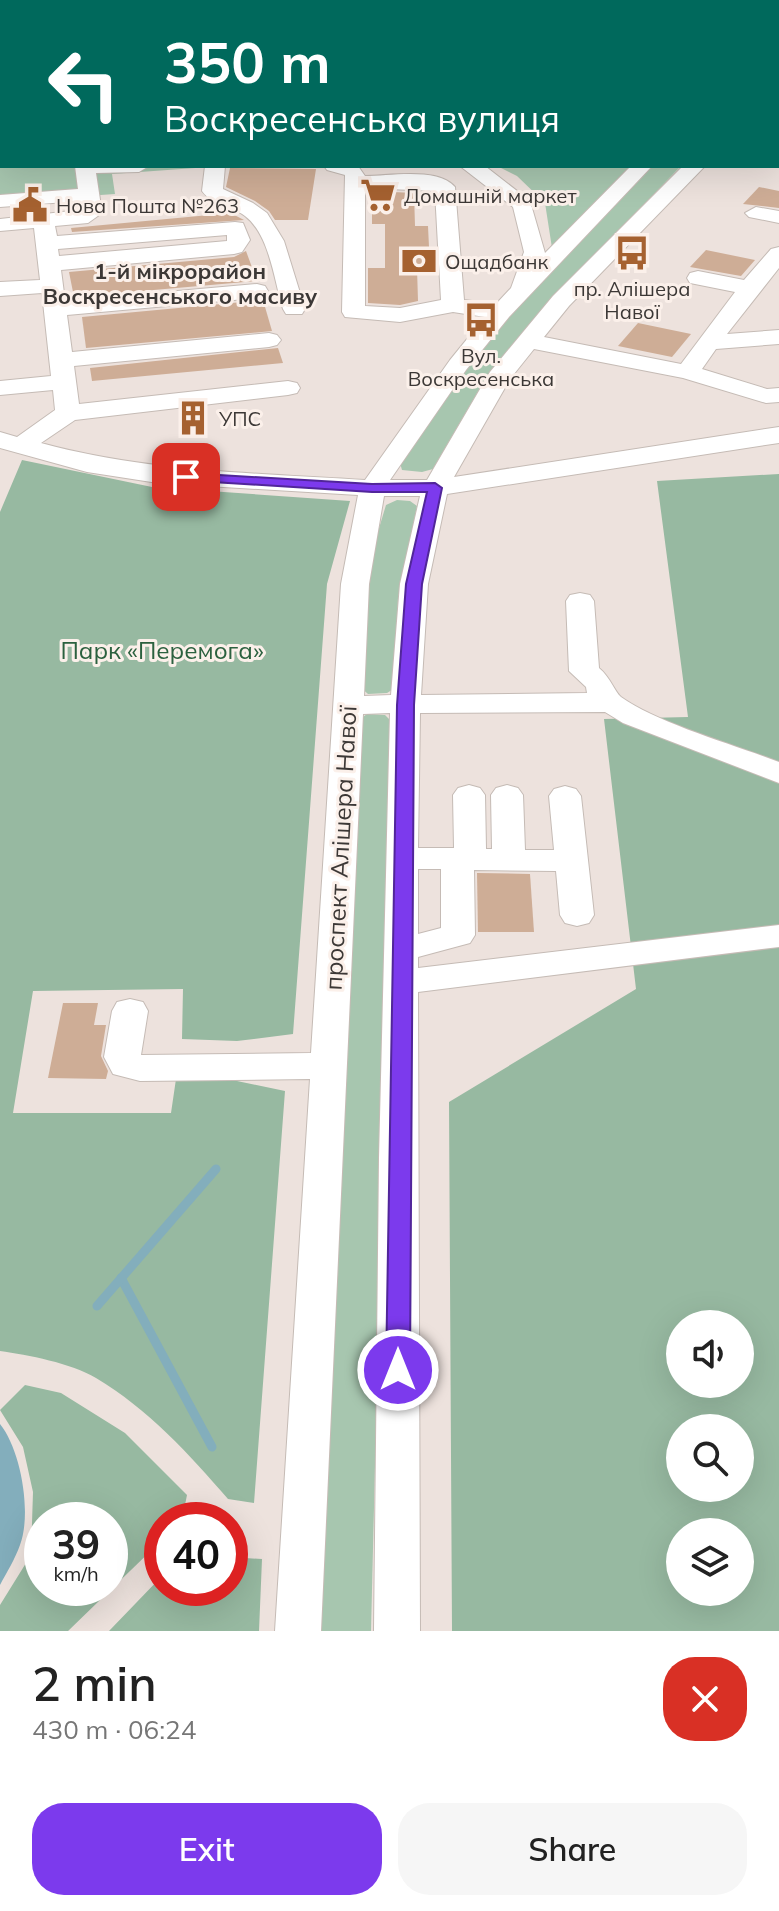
<!DOCTYPE html>
<html lang="en">
<head>
<meta charset="utf-8">
<style>
	body { margin:0; font-family:Mulish,sans-serif; background:#f6f6f6; color:#222; height:100vh; display:flex; flex-direction:column; font-size:30px; white-space:nowrap }
	* { box-sizing:border-box; margin:0 }
	p { font-size:26px; color:#767676 }
	.icon { flex:none; width:44px; height:44px; fill:none; stroke:currentColor; stroke-width:2; stroke-linecap:round; stroke-linejoin:round }
	.map { position:relative; height:1631px; overflow:hidden }
	.drawer { display:flex; flex-direction:column; background:#fff; flex:1 }
	.drawer>* { flex:none }
	.guide { position:absolute; left:0px; top:0px; width:780px; height:168px; box-shadow:0 8px 32px #0002; background:#00695c; color:#fff; overflow:hidden }
	.controls { position:absolute; left:666px; top:1310px; display:grid; gap:16px }
	.controls a { display:grid; place-items:center; width:88px; height:88px; border-radius:50%; background:#fff; box-shadow:0 8px 32px #0002; font-size:40px }
	.speed { position:absolute; left:24px; top:1502px; display:flex; gap:16px; font-size:40px; font-weight:700; text-align:center }
	.speed>* { display:grid; place-content:center; width:104px; height:104px; border-radius:50%; background:#fff; box-shadow:0 8px 32px #0002; line-height:1 }
	.speed small { font-size:20px; font-weight:400 }
	.speed .limit { border:12px solid #d22; background:#fff; color:#111 }
	.pin { position:absolute; display:grid; place-items:center; width:68px; height:68px; color:#fff; margin:-34px; border-radius:16px; box-shadow:0 4px 12px #0006 }
	.me { position:absolute; width:88px; margin:-44px; rotate:0deg; stroke-linejoin:round; filter:drop-shadow(0 0 6px #0008) }
	.turn { display:flex; align-items:center; gap:28px; height:168px; padding:0 32px; font-size:36px }
	.turn .icon { width:104px; height:104px; stroke-width:2.5 }
	.turn b { display:block; font-size:56px; line-height:68px }
	.round { display:grid; place-items:center; flex:none; width:84px; height:84px; border-radius:32px; background:#f6f6f6 }
	.summary { display:flex; align-items:center; justify-content:space-between; height:136px; padding:0 32px }
	h1 { font-size:48px; font-weight:600; line-height:60px }
	.cta { display:flex; gap:16px; margin-top:auto; padding:16px 32px }
	.cta a { flex:1; height:92px; border-radius:32px; background:#7c3aed; color:#fff; font-size:32px; font-weight:600; line-height:92px; text-align:center }
	.cta a+a { background:#f6f6f6; color:#222 }
	.map>svg:first-child { display:block }
	.industrial { fill:#e3dac5 }
	.green { fill:#a7c6af }
	.forest { fill:#97b9a1; fill-rule:evenodd }
	.water { fill:#83aebc }
	.lines { fill:none; stroke-linecap:round; stroke-linejoin:round }
	.stream { stroke:#83aebc; stroke-width:9 }
	.building { fill:#cead96 }
	.minor-casing { stroke:#c5bbb5; stroke-width:2 }
	.major-casing { stroke:#c5bbb5; stroke-width:2 }
	.minor { fill:#fff; fill-rule:evenodd }
	.major { fill:#fff; fill-rule:evenodd }
	.rail-casing { stroke:#8a8380; stroke-width:6 }
	.rail { stroke:#fbf0ea; stroke-width:4; stroke-dasharray:11; stroke-linecap:butt }
	.route { fill:#7c3aed; stroke:#51269a; stroke-width:2 }
	.labels { text-anchor:middle; dominant-baseline:central; stroke-width:6; stroke-linejoin:round; paint-order:stroke }
	.far-poi-label { font-size:20px; fill:#3c3836; stroke:#fbf0ea; text-anchor:start }
	.far-neighbourhood-label { font-size:22px; font-weight:bold; fill:#3c3836; stroke:#fbf0ea }
	.park-label { font-size:24px; fill:#2c613f; stroke:#fbf0ea }
	.street-label { font-size:24px; fill:#3c3836; stroke:#fbf0ea }
</style>
</head>
<body>
<div class="map">
<svg width="779" height="1631" viewBox="0 0 779 1631">
	<rect width="100%" height="100%" fill="#ede2dd"/>
	<path class="industrial" d="M0,0H625L2,2L0,89Z"/>
	<g class="green">
		<path d="M0,154L2,166H223L112,174L115,194L0,202Z"/>
		<path d="M497,166H631L552,248L545,203L517,176Z"/>
		<path d="M653,166H681L553,298L487,376L433,469L422,472L402,470L400,463L471,356Z"/>
		<path d="M397,500L410,501L417,506L398,598L395,688L387,693L368,694L359,686L368,565L386,505Z"/>
		<path d="M367,714L385,715L393,723L371,1631H316L359,720Z"/>
	</g>
	<g class="forest">
		<path d="M22,460L152,487L350,501L327,584L293,1034L237,1041L182,1039L183,989L33,991L13,1113H171L176,1079L237,1081L285,1091L254,1503L228,1499C189,1454 148,1409 96,1378C71,1363 28,1355 0,1351V512Z"/>
		<path d="M779,474V1631H452L449,1102L636,989L604,719L688,717L657,481ZM680,1324H740V1384H680ZM680,1428H740V1488H680ZM680,1532H740V1592H680Z"/>
		<path d="M25,1385L61,1393L125,1433L187,1495L182,1520H162V1540L68,1631H0V1605L31,1555L33,1492L23,1447L0,1410ZM110,1520V1588H42V1520Z"/>
		<path d="M230,1557L262,1559L259,1631H109L162,1576V1588H230Z"/>
	</g>
	<path class="water" d="M0,1424C21,1450 32,1513 20,1545C15,1559 7,1572 0,1585Z"/>
	<g class="lines">
		<g class="stream">
			<path d="M121,1278L212,1447"/>
			<path d="M97,1306L216,1169"/>
		</g>
	</g>
	<g class="building">
		<path d="M230,168L316,169L308,220H275L269,211L255,201L226,187Z"/>
		<path d="M759,187L779,191V208L743,204Z"/>
		<path d="M372,191L414,193L415,226H428L430,268H417L418,301L400,305L368,303V268H385V224H372Z"/>
		<path d="M221,208L244,220L72,232L71,228L220,214Z"/>
		<path d="M706,250L755,260L741,276L690,267Z"/>
		<path d="M246,251L257,281L74,297L69,272L234,257Z"/>
		<path d="M263,300L272,331L86,348L82,317Z"/>
		<path d="M638,323L691,334L672,357L618,346Z"/>
		<path d="M278,348L283,363L92,381L90,368Z"/>
		<path d="M477,873L530,874L534,932H478Z"/>
		<path d="M63,1003H98L94,1025H106L101,1056L108,1071L106,1079L48,1078Z"/>
	</g>
	<g class="lines">
		<g class="minor-casing">
			<g id="minor">
				<path d="M438,0H456L436,2Z"/>
				<path d="M779,25V36H778V25Z"/>
				<path d="M779,51V63L778,64V52Z"/>
				<path d="M2,73V85L0,86V74Z"/>
				<path d="M75,166H149L139,172L96,173L102,213L88,223L55,226L57,236L235,222L243,223L250,240L242,252L234,254L61,270L65,301L257,284L265,286L268,291L265,296L257,298L67,315L72,352L269,333L277,335L281,340L277,345L269,347L74,366L79,404L288,381L297,383L300,388L297,393L288,395L75,420L41,443C147,472 256,473 365,480L450,360L485,317L453,312L400,322L345,317L342,312L345,175L327,170L324,166H358L365,176C390,176 438,167 455,187L464,300L496,304L511,288L524,252L513,207L460,166H485L530,201L545,253L631,166H652L509,317L466,370L390,480H427L490,372L553,296L683,166H705L569,306L544,337L681,364L735,292L690,283L687,278L690,273L698,271L744,280L771,249L779,247V268L727,334L779,330V344L716,349L702,369L767,389L779,388V402L766,403L683,378L534,349L510,379L454,477L779,427V443L447,494L428,584L421,695L587,693L586,687L569,671L566,601L570,595L580,593L590,595L594,601L599,668C611,678 614,691 621,697C657,723 735,745 779,762V783L623,723L605,712L420,713L418,848H454L453,795L458,788L469,785L480,788L485,795L486,849H492L491,795L496,788L507,785L518,788L523,795L525,850H554L549,796L554,789L565,786L576,789L581,796L594,915L589,923L577,926L565,923L560,915L556,871L474,870L475,935L470,943L418,957V968L779,925V947L418,992L420,1631H374L379,1158L390,713L363,714L321,1631H275L310,1079L140,1081L113,1074L104,1057L112,1011L117,1002L130,999L143,1002L148,1011L141,1055L311,1053L341,584L358,495L158,483L87,472L0,448V432L17,437L55,410L53,390L0,395V381L51,376L42,293L0,296V282L40,280L34,228L0,231V219L80,210L79,201L0,207V195L78,189ZM365,188L435,191L441,300L400,308L365,306ZM227,235V241L59,256L58,249ZM384,496H420L400,584L391,695L364,696L369,584ZM418,869H441V928L418,934Z"/>
				<path d="M205,166H225L223,189L253,203L267,213L284,241L305,309L302,314H286L283,309C274,281 270,235 245,216C231,205 213,206 202,191Z"/>
				<path d="M756,207L779,211V223L749,217L745,213Z"/>
			</g>
		</g>
		<g class="major-casing">
			<g id="major">
				<rect x="778" y="89" width="1" height="16"/>
				<rect x="0" y="135" width="2" height="16"/>
			</g>
		</g>
		<use href="#minor" class="minor"/>
		<use href="#major" class="major"/>
		<g class="rail-casing">
			<g id="rail">
				<path d="M132,2L151,0"/>
				<path d="M161,2L186,0"/>
			</g>
		</g>
		<use href="#rail" class="rail"/>
	</g>
	<path class="route" d="M186,473L372,484L435,483L442,488L422,584L414,705L410,1370L406,1377L398,1380L389,1377L386,1370L397,705L406,584L427,492H372L181,480V474Z"/>
	<defs>
		<g id="supermarket-bare" transform="scale(2.76)"><path d="M-6-5.5h2.5l.6 2H6L4.5 2H-2.5L-4.4-4H-6ZM-1.5 3.2a1.3 1.3 0 1 0 .1 0ZM3 3.2a1.3 1.3 0 1 0 .1 0Z" fill="#a56130" stroke="#fbf0ea" stroke-width="2.5" paint-order="stroke"/></g>
		<g id="civic-bare" transform="scale(2.76)"><path d="M-.6-6.5H3V-4.5H.6V-3L4-1V1h2V6H-6V1h2V-1L-.6-3ZM-1.2 2.5V6h2.4V2.5Z" fill="#a56130" stroke="#fbf0ea" stroke-width="2.5" paint-order="stroke"/></g>
		<g id="bus-bare" transform="scale(2.76)"><path d="M-5-6H5V4H4V6H2V4H-2V6H-4V4H-5ZM-3.5-4V0h7V-4ZM-3.5 1.2v1.5H-2V1.2ZM2 1.2v1.5H3.5V1.2Z" fill="#a56130" stroke="#fbf0ea" stroke-width="2.5" paint-order="stroke"/></g>
		<g id="bank-bare" transform="scale(2.76)"><path d="M-6-4H6V4H-6ZM0-2.3a2.3 2.3 0 1 0 0 4.6a2.3 2.3 0 1 0 0-4.6Z" fill="#a56130" stroke="#fbf0ea" stroke-width="2.5" paint-order="stroke"/></g>
		<g id="building-bare" transform="scale(2.76)"><path d="M-4-6H4V6H1V3H-1V6H-4ZM-2.5-4.3h1.7v1.8h-1.7ZM.8-4.3h1.7v1.8H.8ZM-2.5-1h1.7V.8h-1.7ZM.8-1h1.7V.8H.8Z" fill="#a56130" stroke="#fbf0ea" stroke-width="2.5" paint-order="stroke"/></g>
	</defs>
	<g fill-rule="evenodd">
		<use href="#supermarket-bare" x="378" y="195"/>
		<use href="#civic-bare" x="30" y="205"/>
		<use href="#bus-bare" x="632" y="253"/>
		<use href="#bank-bare" x="419" y="261"/>
		<use href="#bus-bare" x="481" y="320"/>
		<use href="#building-bare" x="193" y="418"/>
	</g>
	<g class="labels">
		<g class="far-poi-label">
			<text x="404" y="195">Домашній маркет</text>
			<text x="56" y="205">Нова Пошта №263</text>
			<text x="445" y="261">Ощадбанк</text>
			<text x="632" y="288" text-anchor="middle">пр. Алішера<tspan x="632" dy="23">Навої</tspan></text>
			<text x="481" y="355" text-anchor="middle">Вул.<tspan x="481" dy="23">Воскресенська</tspan></text>
			<text x="219" y="418">УПС</text>
		</g>
		<g class="far-neighbourhood-label">
			<text x="180" y="271">1-й мікрорайон<tspan x="180" dy="25">Воскресенського масиву</tspan></text>
		</g>
		<g class="park-label">
			<text x="162" y="650">Парк «Перемога»</text>
		</g>
		<g class="street-label">
			<text transform="translate(340 848) rotate(-87)">проспект Алішера Навої</text>
		</g>
	</g>
</svg>
<div class="controls">
<a><svg class="icon" aria-label="sound" viewBox="0 0 24 24"><path d="M4 9h4l5-4v14l-5-4H4zM17 9q2 3 0 6"/></svg></a>
<a><svg class="icon" aria-label="search" viewBox="0 0 24 24"><circle cx="10" cy="10" r="6"/><path d="M15 15l6 6"/></svg></a>
<a><svg class="icon" aria-label="layers" viewBox="0 0 24 24"><path d="M12 4l9 5-9 5-9-5zM3 14l9 5 9-5"/></svg></a>
</div>
<div class="speed"><div>39<small>km/h</small></div><div class="limit">40</div></div>
<div class="pin" style="left:186px;top:477px;background:#d93025"><svg class="icon" aria-label="arrive" viewBox="0 0 24 24"><path d="M6 21V4h12l-3 4 3 4H6"/></svg></div>
<svg class="me" style="left:398px;top:1370px" viewBox="-20 -20 40 40"><circle r="17" fill="#7c3aed" stroke="#fff" stroke-width="3"/><path d="M0-11L8 9 0 5-8 9z" fill="#fff"/></svg>
<div class="guide">
<div class="turn"><svg class="icon" aria-label="left" viewBox="0 0 24 24"><path d="M17 20v-9H6M10 6l-5 5 5 5"/></svg><div><b>350 m</b>Воскресенська вулиця</div></div>
</div>
</div>
<section class="drawer">
<div class="summary"><div><h1>2 min</h1><p>430 m · 06:24</p></div><a class="round" style="background:#d93025;color:#fff"><svg class="icon" aria-label="close" viewBox="0 0 24 24"><path d="M6 6l12 12M18 6L6 18"/></svg></a></div>
<div class="cta"><a>Exit</a><a>Share</a></div>
</section>
</body>
</html>
